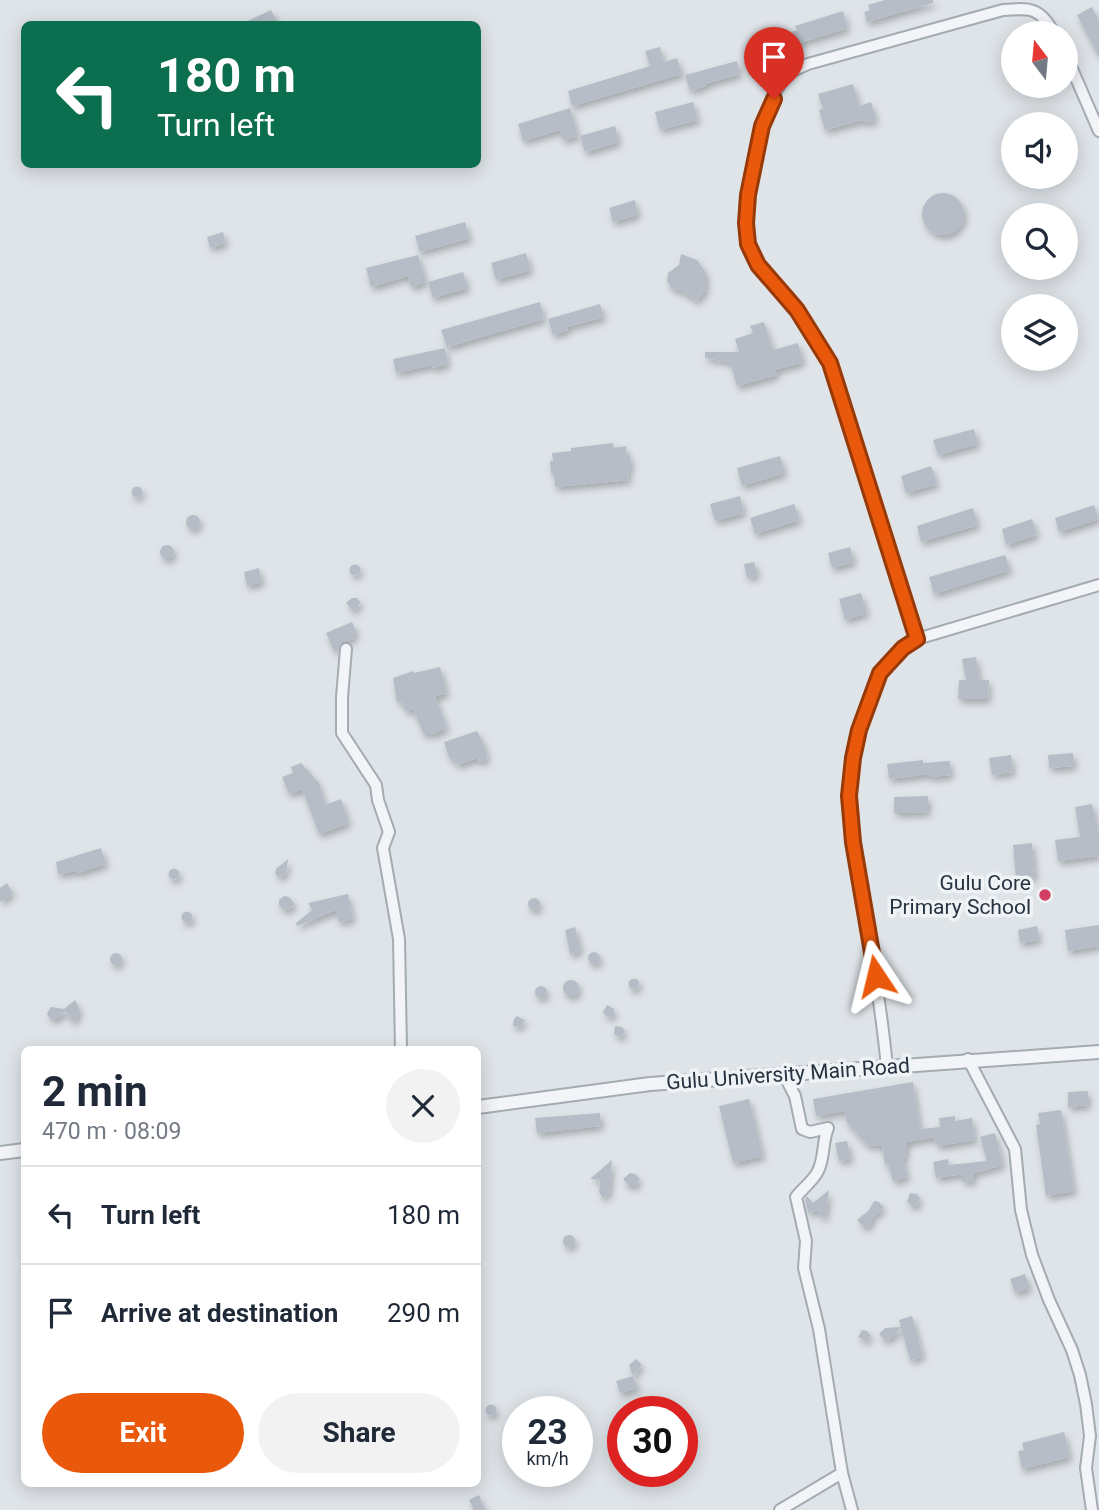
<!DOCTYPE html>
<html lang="en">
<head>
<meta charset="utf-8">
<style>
	body { margin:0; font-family:Roboto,sans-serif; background:#f2f2f3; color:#1f2937; height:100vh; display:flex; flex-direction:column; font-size:26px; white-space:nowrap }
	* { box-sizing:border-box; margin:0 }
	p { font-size:23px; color:#747a83 }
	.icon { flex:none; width:38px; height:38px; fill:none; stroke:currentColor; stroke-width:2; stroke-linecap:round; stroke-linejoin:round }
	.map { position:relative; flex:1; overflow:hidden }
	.sheet { position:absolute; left:21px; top:1046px; width:460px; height:441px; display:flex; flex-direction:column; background:#fff; border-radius:10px; box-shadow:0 4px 18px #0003 }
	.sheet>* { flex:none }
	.guide { position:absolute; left:21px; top:21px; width:460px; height:147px; border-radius:10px; box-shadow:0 4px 18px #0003; background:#0b6e4f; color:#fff; overflow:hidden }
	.needle { width:46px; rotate:344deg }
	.tools { position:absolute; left:1001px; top:21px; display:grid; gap:14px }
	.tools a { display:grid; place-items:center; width:77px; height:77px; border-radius:50%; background:#fff; box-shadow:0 4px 18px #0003; font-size:35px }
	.speed { position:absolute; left:502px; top:1396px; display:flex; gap:14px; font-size:35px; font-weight:700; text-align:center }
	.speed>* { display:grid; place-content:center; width:91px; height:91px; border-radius:50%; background:#fff; box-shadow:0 4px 18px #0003; line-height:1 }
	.speed small { font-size:18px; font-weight:400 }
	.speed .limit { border:10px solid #d22; background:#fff; color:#111 }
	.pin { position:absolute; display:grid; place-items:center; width:60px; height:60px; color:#fff; margin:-72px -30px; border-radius:50% 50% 50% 0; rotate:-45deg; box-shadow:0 0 7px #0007 }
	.pin .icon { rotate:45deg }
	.me { position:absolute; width:77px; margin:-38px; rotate:350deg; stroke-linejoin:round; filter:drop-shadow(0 0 5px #0008) }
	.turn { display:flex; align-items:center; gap:24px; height:147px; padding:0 21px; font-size:32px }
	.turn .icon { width:91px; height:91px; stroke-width:2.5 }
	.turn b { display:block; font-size:49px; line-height:60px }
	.round { display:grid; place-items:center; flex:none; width:74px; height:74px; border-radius:37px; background:#f2f2f3 }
	.headline { display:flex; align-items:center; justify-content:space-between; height:119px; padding:0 21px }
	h1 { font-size:42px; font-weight:700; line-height:52px }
	.action { display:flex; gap:14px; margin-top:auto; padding:14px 21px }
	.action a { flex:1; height:80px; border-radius:42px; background:#ea580c; color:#fff; font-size:28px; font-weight:700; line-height:80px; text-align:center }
	.action a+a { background:#f2f2f3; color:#1f2937 }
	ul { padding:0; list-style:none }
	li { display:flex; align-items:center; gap:21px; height:98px; padding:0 21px; border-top:2px solid #e0e1e3 }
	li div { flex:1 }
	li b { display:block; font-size:26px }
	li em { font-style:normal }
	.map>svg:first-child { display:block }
	.building { fill:#b6bdc6; filter:url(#shadow) }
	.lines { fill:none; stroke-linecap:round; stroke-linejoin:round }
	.minor-casing { stroke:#a4abb3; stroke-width:14 }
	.tertiary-casing { stroke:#a4abb3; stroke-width:16 }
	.minor { stroke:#f2f4f7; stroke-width:10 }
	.tertiary { stroke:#f2f4f7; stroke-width:12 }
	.route-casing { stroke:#983908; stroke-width:18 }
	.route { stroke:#ea580c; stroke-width:12 }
	.poi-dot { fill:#d33f62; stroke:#eff3f6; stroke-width:2.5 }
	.labels { text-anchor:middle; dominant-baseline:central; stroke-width:7; stroke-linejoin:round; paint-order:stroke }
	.poi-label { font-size:21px; fill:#273341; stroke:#eff3f6; text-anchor:end }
	.street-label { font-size:21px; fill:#273341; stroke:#eff3f6 }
</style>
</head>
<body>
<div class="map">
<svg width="1099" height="1510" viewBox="0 0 1099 1510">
	<defs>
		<filter id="shadow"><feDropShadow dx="2.5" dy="4.5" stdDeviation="3.5" flood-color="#0004"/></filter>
	</defs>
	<rect width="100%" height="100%" fill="#dfe4e9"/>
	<g class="building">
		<path d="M885,0H933V3L867,22L864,12L870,10L868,5Z"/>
		<path d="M1092,7L1099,21V58L1077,15Z"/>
		<path d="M271,10L278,24H241Z"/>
		<path d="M843,11L848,28L796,44L792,32L797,30L795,26Z"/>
		<path d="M660,47L664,62L677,58L682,74L572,106L568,91L650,66L645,51Z"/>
		<path d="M737,61L740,74L705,84L706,86L690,91L685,75Z"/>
		<path d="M853,84L859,106L871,102L876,120L866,123L865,120L855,122L825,130L819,110L823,109L818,94Z"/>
		<path d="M693,102L698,120L660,130L655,112Z"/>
		<path d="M570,108L578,136L563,140L560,130L523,141L518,124Z"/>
		<path d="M615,126L619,142L585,152L580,136Z"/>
		<circle cx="943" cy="214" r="21"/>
		<path d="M635,200L638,215L613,222L609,208Z"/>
		<path d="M465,222L470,238L420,252L415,236Z"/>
		<path d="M223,232L226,243L210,248L207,237Z"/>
		<path d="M526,253L531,270L496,280L491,263Z"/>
		<path d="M681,254L697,260L706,273V289L697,301L682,291L671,288L667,281L668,273L679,265Z"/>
		<path d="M418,255L426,282L411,287L408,276L371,287L366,268Z"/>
		<path d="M463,272L468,288L433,298L428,282Z"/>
		<path d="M540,302L544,319L447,347L441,330Z"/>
		<path d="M600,304L604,317L567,327L568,330L553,335L548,319Z"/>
		<path d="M764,322L773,350L798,343L803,362L775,370L777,375L737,386L730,362L705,358V352H739L735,339L753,333L750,326Z"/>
		<path d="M445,348L448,364L433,368L432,365L396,373L393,359Z"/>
		<path d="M974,429L978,444L938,455L933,440Z"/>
		<path d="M613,443L614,448L626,446V455H630L631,468H628L629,480L555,487L554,473H551L550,461H553L552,453L571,451V448Z"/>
		<path d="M780,456L785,473L742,486L737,468Z"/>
		<path d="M931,466L937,484L906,493L901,476Z"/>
		<circle cx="137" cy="492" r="5.5"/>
		<path d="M740,496L744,513L715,521L710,504Z"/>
		<path d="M794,504L800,520L755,534L750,518Z"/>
		<path d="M1094,505L1099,519L1059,532L1055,518Z"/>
		<path d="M973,508L978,525L921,542L917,526Z"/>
		<circle cx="193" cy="522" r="7"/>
		<path d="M1032,519L1037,535L1006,545L1002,529Z"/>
		<circle cx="167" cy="552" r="7"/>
		<path d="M850,547L854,562L832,568L828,553Z"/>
		<path d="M1005,555L1010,570L934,594L929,577Z"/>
		<path d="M754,562L758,575L747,578L744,564Z"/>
		<circle cx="355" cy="570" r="5.5"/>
		<path d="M259,568L262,582L247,586L244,572Z"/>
		<path d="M861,593L867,613L845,620L839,599Z"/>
		<path d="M352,598H357L360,602L359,606L353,611L346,603Z"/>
		<path d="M352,622L357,633L352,635L354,639L342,642L338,650L334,651L326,633Z"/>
		<path d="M976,657L979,680H989L988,699H958L959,680H966L962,659Z"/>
		<path d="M440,667L447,693L435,696L447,728L431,735L430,732L424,735L413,709L405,711L402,701L397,702L393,678L413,671L414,673Z"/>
		<path d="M477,731L483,742L488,759L479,762L477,758L457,765L454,758L450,760L444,742Z"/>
		<path d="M1073,753L1074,766L1049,768L1048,755Z"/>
		<path d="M1011,755L1013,772L992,775L989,758Z"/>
		<path d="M923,760V763L950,761L951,775L930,777V774L889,779L887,764Z"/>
		<path d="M301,763L319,783L325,805L341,799L349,823L319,834L302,789L289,794L282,777L293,773L291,767Z"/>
		<path d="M928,796V812L894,813V797Z"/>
		<path d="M1092,804L1099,835V856L1058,861L1055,840L1080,837L1075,807Z"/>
		<path d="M1032,843L1035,877L1016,879L1013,845Z"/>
		<path d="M101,848L106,864L78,873L77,871L58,874L56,862Z"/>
		<path d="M288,859L286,874L278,877L275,873L276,869Z"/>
		<circle cx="174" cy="874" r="5.5"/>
		<path d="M7,883L13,893L0,902V888Z"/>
		<path d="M348,894L353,919L339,922L336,910L297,926L296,923L312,910L308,903Z"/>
		<path d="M284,896L289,897L295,904L288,910L282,909L279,905V900Z"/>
		<circle cx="534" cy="904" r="6"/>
		<circle cx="187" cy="917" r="5.5"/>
		<path d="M1099,925V946L1068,951L1065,930Z"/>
		<path d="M1037,926L1039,940L1020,943L1018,930Z"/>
		<path d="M575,927L581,951L570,954L565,930Z"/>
		<circle cx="594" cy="958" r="6"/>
		<circle cx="116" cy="959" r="6"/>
		<circle cx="634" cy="984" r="5.5"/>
		<circle cx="571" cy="988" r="8"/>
		<circle cx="541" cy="992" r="6"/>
		<path d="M75,1000L80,1010L74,1023L65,1011L57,1019H51L48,1016L47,1013L51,1007L64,1009Z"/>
		<path d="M607,1005L614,1009V1017L606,1016L603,1012Z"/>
		<path d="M517,1016L525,1020L520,1027L513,1026L514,1019Z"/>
		<path d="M615,1026L622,1027L625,1031L621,1038L614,1034Z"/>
		<path d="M913,1082L920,1129L940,1127L939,1118L955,1116V1121L972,1118L975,1140L937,1146L935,1137L907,1142L905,1158L903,1160L908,1177L893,1181L888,1164L885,1165L882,1146L867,1145L846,1121L845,1111L816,1116L813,1099Z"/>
		<path d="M1088,1091V1105L1068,1107V1092Z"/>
		<path d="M749,1099L763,1156L733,1163L719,1106Z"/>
		<path d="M1061,1110L1074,1191L1046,1196L1036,1125L1040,1124L1038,1113Z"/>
		<path d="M600,1113L601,1126L537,1133L535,1118Z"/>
		<path d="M995,1133L1003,1165L973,1173L974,1181L963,1182V1174L936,1178L933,1162L948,1159L949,1165L987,1161L980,1137Z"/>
		<path d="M847,1141L851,1159L839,1161L835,1143Z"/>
		<path d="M612,1160L609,1193L603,1198L599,1192L600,1180L590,1179Z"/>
		<path d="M630,1173L635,1174L639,1178L638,1183L634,1186H629L623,1179Z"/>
		<path d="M829,1190L825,1220L817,1210L808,1213L805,1199L807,1196L813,1203Z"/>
		<path d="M910,1193L917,1194L920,1198L917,1206H913L907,1202Z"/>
		<path d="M874,1201L879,1202L884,1208L872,1217L871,1223L868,1227L863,1226L857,1220L869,1210Z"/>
		<circle cx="569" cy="1241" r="6"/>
		<path d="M1025,1274L1030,1288L1015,1293L1010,1279Z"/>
		<path d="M912,1316L923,1356L910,1360L901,1328L890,1339L885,1340L879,1334L885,1328L901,1327L899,1320Z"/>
		<path d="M862,1330L867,1331L871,1336L866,1341L858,1337Z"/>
		<path d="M636,1359L642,1365L633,1376L638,1388L620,1393L616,1381L633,1376L629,1365Z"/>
		<circle cx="491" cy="1410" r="5.5"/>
		<path d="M1064,1432L1070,1457L1022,1469L1018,1451L1024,1450L1022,1443Z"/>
		<path d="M479,1495L485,1510H474L469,1500Z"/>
	</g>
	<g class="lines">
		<g class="minor-casing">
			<g id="minor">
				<path d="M1066,55L1099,131"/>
				<path d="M917,639L837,379C827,355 813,331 797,310C783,292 763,277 753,257C736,222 759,99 789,74C794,69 802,67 808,64L1003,10C1030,8 1040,7 1054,33"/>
				<path d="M346,649L342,697V733L376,785L378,800L389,832L383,848L399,939L401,1050"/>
				<path d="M968,1059L1015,1149L1021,1210L1032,1255L1049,1300L1072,1350L1080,1375L1086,1404L1090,1436L1086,1468L1092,1510"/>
				<path d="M887,1067C882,1016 874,965 865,914C859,876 850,837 849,798C848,768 865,695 882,671C892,657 903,647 917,639L1099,585"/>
				<path d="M784,1075L795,1096L802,1129L810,1132L828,1128C822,1142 825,1157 818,1171C814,1180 802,1189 796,1197L806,1241L804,1268L819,1329L842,1473L852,1510"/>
				<path d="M780,1510L842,1473"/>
			</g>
		</g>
		<g class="tertiary-casing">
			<g id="tertiary">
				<path d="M478,1107L650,1084L1099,1052"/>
				<path d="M0,1153L24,1150"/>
			</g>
		</g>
		<use href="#minor" class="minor"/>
		<use href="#tertiary" class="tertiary"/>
	</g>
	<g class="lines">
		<g class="route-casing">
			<path id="route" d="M774,99L762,126L748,195L746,223L748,244L758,265L797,310L830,363L917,639L903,648L880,673L859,730L853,758L849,796L853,842L876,976"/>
		</g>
		<use href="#route" class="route"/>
	</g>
	<circle class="poi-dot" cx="1045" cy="895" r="7"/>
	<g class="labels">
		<g class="poi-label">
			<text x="1031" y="883">Gulu Core<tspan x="1031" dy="24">Primary School</tspan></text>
		</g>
		<g class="street-label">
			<text transform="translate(788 1074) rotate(-4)">Gulu University Main Road</text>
		</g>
	</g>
</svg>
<div class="tools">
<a><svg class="needle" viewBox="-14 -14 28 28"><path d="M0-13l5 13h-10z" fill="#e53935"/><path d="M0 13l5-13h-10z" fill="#747a83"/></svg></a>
<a><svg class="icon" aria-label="sound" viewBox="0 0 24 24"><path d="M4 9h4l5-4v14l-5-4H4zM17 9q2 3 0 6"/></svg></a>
<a><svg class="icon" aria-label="search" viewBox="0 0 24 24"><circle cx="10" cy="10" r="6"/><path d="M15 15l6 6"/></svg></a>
<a><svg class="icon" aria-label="layers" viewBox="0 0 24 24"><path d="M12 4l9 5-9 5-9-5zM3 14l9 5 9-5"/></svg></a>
</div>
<div class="speed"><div>23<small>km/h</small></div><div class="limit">30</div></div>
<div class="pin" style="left:774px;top:99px;background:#d93025"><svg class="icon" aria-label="arrive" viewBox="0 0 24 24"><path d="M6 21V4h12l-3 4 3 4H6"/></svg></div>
<svg class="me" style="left:876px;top:976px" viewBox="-20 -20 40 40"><path d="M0-17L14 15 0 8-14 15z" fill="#ea580c" stroke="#fff" stroke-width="4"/></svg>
<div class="guide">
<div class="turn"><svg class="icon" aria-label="left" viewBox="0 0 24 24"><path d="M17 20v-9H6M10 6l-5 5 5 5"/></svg><div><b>180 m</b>Turn left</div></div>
</div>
<section class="sheet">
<div class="headline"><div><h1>2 min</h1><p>470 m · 08:09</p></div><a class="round"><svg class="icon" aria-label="close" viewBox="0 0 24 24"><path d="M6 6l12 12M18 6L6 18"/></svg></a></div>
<ul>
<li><svg class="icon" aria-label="left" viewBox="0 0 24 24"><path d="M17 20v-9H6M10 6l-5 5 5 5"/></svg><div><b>Turn left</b></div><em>180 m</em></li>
<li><svg class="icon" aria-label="arrive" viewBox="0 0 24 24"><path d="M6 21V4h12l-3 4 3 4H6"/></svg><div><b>Arrive at destination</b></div><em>290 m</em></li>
</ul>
<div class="action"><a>Exit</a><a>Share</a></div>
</section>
</div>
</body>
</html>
